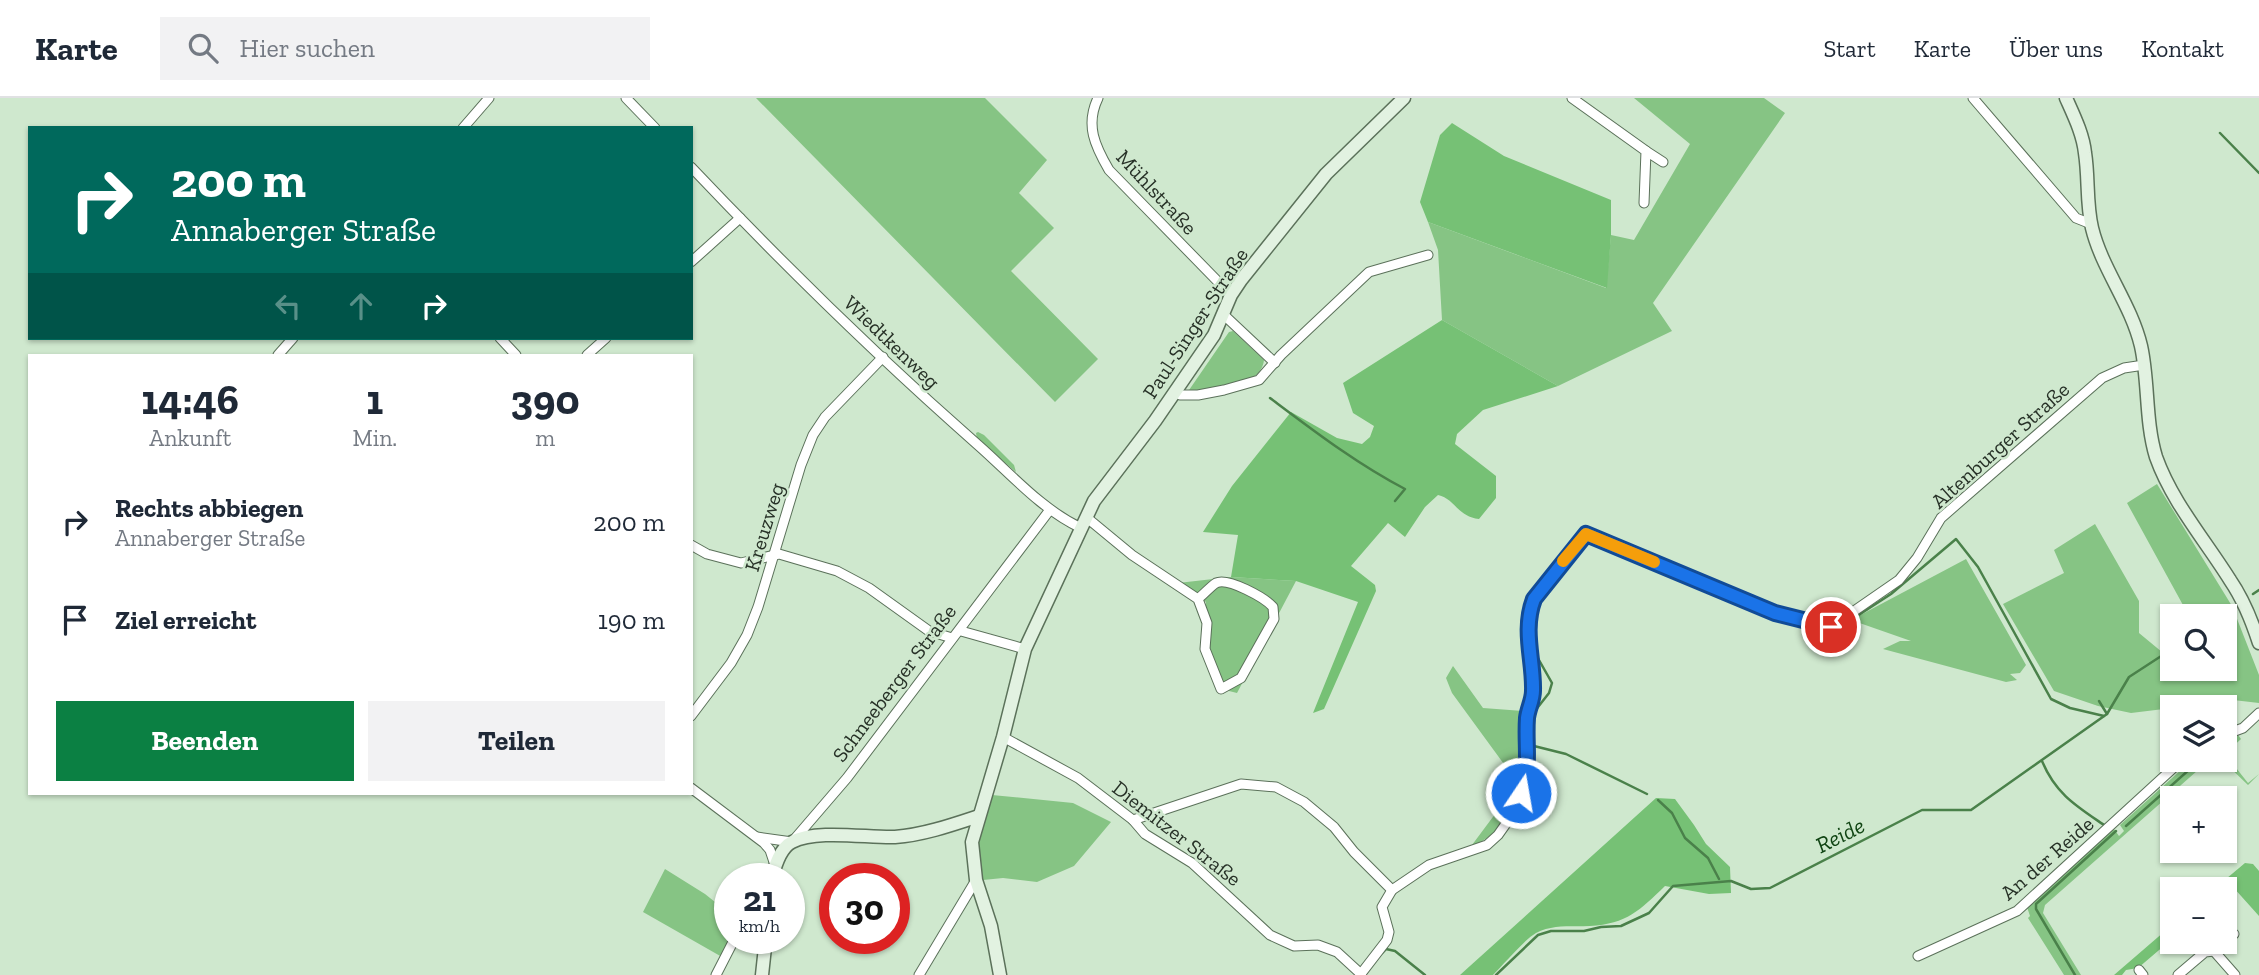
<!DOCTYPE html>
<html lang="de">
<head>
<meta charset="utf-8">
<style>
	body { margin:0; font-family:"Zilla Slab",serif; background:#f2f2f3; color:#1f2937; height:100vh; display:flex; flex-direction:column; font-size:26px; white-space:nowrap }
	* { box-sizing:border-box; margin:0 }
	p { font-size:23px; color:#747a83 }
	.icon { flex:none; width:38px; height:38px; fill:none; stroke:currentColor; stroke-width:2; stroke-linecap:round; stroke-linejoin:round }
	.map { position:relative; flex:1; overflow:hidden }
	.drawer { position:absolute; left:28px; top:256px; width:665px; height:441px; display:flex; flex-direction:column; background:#fff; border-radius:0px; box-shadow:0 2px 5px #0004 }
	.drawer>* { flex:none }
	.banner { position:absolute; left:28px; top:28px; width:665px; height:214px; border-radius:0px; box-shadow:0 2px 5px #0004; background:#00695c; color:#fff; overflow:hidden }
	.tools { position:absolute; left:2160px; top:506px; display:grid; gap:14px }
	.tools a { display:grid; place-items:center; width:77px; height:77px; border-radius:0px; background:#fff; box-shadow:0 2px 5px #0004; font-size:35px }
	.speed { position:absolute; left:714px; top:765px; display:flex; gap:14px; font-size:35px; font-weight:700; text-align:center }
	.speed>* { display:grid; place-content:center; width:91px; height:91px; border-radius:50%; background:#fff; box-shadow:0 2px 5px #0004; line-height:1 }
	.speed small { font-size:18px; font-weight:400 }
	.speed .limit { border:10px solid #d22; background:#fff; color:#111 }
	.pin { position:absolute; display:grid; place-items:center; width:60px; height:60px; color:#fff; margin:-30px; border:4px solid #fff; border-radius:50%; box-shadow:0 2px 7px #0007 }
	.me { position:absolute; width:77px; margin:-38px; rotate:12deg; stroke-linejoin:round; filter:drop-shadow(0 0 5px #0008) }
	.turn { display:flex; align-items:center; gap:24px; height:147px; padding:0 28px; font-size:32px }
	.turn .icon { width:91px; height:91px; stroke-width:2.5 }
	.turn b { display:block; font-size:49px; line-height:60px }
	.lanes { display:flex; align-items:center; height:66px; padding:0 28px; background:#0003; justify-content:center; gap:35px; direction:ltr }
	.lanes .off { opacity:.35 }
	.eta { display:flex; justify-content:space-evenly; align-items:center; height:119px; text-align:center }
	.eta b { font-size:42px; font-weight:800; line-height:49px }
	.primary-button { display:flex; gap:14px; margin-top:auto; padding:14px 28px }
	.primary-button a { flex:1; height:80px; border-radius:0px; background:#0b8043; color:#fff; font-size:28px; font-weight:800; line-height:80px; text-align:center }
	.primary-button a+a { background:#f2f2f3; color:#1f2937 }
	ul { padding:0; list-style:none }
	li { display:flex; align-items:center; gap:21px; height:98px; padding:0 28px }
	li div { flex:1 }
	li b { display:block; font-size:26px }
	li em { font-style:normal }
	header { display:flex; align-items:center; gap:42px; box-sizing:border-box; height:98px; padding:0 35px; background:#fff; border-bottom:2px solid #e0e1e3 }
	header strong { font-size:33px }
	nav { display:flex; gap:38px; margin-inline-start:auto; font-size:24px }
	.search { width:490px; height:63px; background:#f2f2f3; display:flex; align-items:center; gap:18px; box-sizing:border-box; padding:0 24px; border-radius:0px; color:#747a83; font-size:26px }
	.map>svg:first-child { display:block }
	.green { fill:#86c484 }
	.forest { fill:#76c175 }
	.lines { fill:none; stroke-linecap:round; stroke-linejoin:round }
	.stream { stroke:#4a814a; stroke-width:2.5 }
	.street-casing { stroke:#5b715a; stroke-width:11 }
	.secondary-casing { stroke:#5b715a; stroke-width:15 }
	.street { stroke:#fff; stroke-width:9 }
	.secondary { stroke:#e2f2e1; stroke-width:12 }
	.route-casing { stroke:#114b97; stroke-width:18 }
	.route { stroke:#1a73e8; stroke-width:12 }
	.slow { stroke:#f59e0b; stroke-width:12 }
	.labels { text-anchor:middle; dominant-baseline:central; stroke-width:5; stroke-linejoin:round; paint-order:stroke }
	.street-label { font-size:21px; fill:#273127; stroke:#cfe8ce }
	.water-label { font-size:23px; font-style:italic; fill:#104413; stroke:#cfe8ce }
</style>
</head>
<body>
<header>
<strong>Karte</strong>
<div class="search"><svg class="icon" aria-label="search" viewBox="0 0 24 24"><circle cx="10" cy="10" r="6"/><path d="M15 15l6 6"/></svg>Hier suchen</div>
<nav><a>Start</a><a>Karte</a><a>Über uns</a><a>Kontakt</a></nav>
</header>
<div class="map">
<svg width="2259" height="877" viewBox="0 0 2259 877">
	<rect width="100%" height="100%" fill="#cfe8ce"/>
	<g class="green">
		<path d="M756,0H985L1047,62L1019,95L1054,130L1011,173L1098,261L1055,304Z"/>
		<path d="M1634,0H1764L1785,15L1653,205L1672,233L1558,288L1442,222L1438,152L1428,124L1606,190L1611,137L1634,142L1690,46Z"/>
		<path d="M1233,233L1264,262C1261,291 1209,292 1187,295L1229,234Z"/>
		<path d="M978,334L984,337L1014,367L1016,374L977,341L976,335Z"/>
		<path d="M2157,386L2232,508L2259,577V605L2216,600L2172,610L2131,615L2098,608L2054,593L2003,506L2064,475L2054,452L2095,426L2139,503V535L2168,559L2172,557V570H2224V518H2189L2127,405Z"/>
		<path d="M1966,461L2026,567L2020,575L2010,576L2017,582L2006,584L1883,551L1900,543H1911L1851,522Z"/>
		<path d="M1231,479L1296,483L1237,595L1221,591L1205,551L1206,504L1178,485Z"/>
		<path d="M1453,568L1483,610L1523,613C1524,633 1526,654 1524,674C1522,700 1499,741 1472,747L1507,700L1509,673L1452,595L1446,580Z"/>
		<path d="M2238,637L2241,641L2225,656L2248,685L2259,676L2248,687L2224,664L2217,662H2224V643Z"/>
		<path d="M2192,662H2216L2206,665L2045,807L2043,815L2081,877H2064L2028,820L2030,818L2027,809L2110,733L2114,731L2119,738L2124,733L2120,727Z"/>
		<path d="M992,697L1073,705L1111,724L1074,768L1037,784L1003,780L983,782L978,747Z"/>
		<path d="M665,771L705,796L730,816V840H732L722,859L643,814Z"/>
	</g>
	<g class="forest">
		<path d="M1452,25L1504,58L1611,102V137L1607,190L1428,124L1420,104L1440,37Z"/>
		<path d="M1442,222L1558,288L1483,312L1457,336L1455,346L1496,378V400L1479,421C1458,419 1454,400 1438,397L1425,409L1405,439L1388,425L1351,468L1375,487L1376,493L1324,611L1313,615L1358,504L1296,483L1231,479L1238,437L1203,434L1232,388L1291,314L1337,340L1362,346L1370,339L1374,328L1353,315L1343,285Z"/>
		<path d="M1656,700L1675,701L1694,727L1706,746L1730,769L1731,795L1709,796L1665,788C1640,812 1627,826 1590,828C1572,829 1553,826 1536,835C1525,841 1503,867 1493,877H1460Z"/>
		<path d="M2245,765L2253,766L2259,773V818L2233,789L2224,796V791H2214Z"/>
		<path d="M2172,827V841L2138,870L2126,872L2122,877H2114Z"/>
	</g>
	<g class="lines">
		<g class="stream">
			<path d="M2220,35L2259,75"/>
			<path d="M1270,300C1314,333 1357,366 1405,391L1395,403"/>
			<path d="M2253,496L2259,492"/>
			<path d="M2222,518L2232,512"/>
			<path d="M1851,522L1891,496L1956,441L1978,469L2051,601L2070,610L2104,618"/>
			<path d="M2099,603L2107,616"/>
			<path d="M1531,618L1549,595L1552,585L1535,555L1534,542"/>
			<path d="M1534,648L1566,656L1647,696"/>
			<path d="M2224,648L2227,647"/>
			<path d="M2042,663C2056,697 2078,709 2107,729"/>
			<path d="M1658,702L1672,715L1685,740L1708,760L1719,781"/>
			<path d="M2126,728L2200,662"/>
			<path d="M1382,855L1386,851L1395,853L1425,877"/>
			<path d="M1496,877L1538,837L1551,833H1584L1601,829L1621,828L1649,815L1673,788L1731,783L1751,791L1770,790L1922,712H1971L2107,616L2129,579L2172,551"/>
			<path d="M2075,877L2036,811V806L2116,733"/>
		</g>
		<g class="street-casing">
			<g id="street">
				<path d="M626,0L655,30"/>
				<path d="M1098,0C1085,27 1095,48 1109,72L1231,197"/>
				<path d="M1572,0L1646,53L1644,105"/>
				<path d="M1973,0L2076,120L2091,126"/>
				<path d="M463,30L489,0"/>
				<path d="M1646,53L1663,64"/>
				<path d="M691,69C782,165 878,259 978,347C1011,376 1041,411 1081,430"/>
				<path d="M691,164L740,120"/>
				<path d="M1224,217L1275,265"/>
				<path d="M500,240L516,257"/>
				<path d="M278,257L293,240"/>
				<path d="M587,257L606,240"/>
				<path d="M1175,294L1180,297H1198L1224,292L1259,282L1281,257L1369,174L1428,157"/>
				<path d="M1086,419L1132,457L1198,501L1207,525L1205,551L1221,591L1241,580L1274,521L1273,509C1265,500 1228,479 1216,485C1210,489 1204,496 1198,501"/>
				<path d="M691,447L707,456L741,465L779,456L837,473L869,490L929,533L952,540"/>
				<path d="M961,533L1025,551"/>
				<path d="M691,618L731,565L747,537L758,509L801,367L813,337L825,319L883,259"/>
				<path d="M2224,637L2243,630L2259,615"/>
				<path d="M1003,639L1078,680L1133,722L1145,736L1192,765L1270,837L1294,848L1318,847L1337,854L1361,876"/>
				<path d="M691,690L764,745L770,752L775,767"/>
				<path d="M1133,722L1241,686L1276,689L1304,704L1334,729L1354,754L1392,792"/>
				<path d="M757,739L792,744L847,680L1049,413"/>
				<path d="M2206,844L2235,877"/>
				<path d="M1918,858L2017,813L2182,662"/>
				<path d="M2139,872L2143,877"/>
				<path d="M716,877L735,840"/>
				<path d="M919,877L976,782"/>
				<path d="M1360,877L1387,842L1389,834L1382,809L1392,792L1429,767L1487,747L1498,737L1515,713L1527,677V617L1533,594L1528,526L1534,501L1586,436L1775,515L1831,529L1899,482L1917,460L1941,420L2102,280L2124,270L2144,267"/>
				<path d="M2178,877L2205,854L2214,853L2234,836"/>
			</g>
		</g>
		<g class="secondary-casing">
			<g id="secondary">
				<path d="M2066,0C2074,18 2083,36 2085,55C2089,80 2086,105 2092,130C2102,171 2131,206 2141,248C2149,284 2145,323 2156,359C2172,404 2205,442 2230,482C2243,501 2252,523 2259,545"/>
				<path d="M772,780C775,768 780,750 792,744C817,731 867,740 895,739C923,737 952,727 979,718"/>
				<path d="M762,877L766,840"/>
				<path d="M1000,877L991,828L976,782L972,744L1003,639L1025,551L1094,403L1155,323L1214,237L1231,197L1241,182L1326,76L1404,0"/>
			</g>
		</g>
		<use href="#street" class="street"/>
		<use href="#secondary" class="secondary"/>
	</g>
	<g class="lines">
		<g class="route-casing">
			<path id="route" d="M1521,695C1531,665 1525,649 1527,620C1528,611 1533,602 1533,593C1534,562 1522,533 1534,501L1586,436L1775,515L1831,529"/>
		</g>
		<use href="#route" class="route"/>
		<path class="slow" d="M1563,463L1586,436L1654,464"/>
	</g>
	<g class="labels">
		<g class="street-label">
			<text transform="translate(1157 94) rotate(47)">Mühlstraße</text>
			<text transform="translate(1195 225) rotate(-57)">Paul-Singer-Straße</text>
			<text transform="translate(892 244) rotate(44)">Wiedtkenweg</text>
			<text transform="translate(2000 347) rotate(-42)">Altenburger Straße</text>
			<text transform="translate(764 429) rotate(-73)">Kreuzweg</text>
			<text transform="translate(894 585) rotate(-53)">Schneeberger Straße</text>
			<text transform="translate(1177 735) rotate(38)">Diemitzer Straße</text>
			<text transform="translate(2047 760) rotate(-41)">An der Reide</text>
		</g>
		<g class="water-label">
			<text transform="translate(1840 737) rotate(-27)">Reide</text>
		</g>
	</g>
</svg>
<div class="tools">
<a><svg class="icon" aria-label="search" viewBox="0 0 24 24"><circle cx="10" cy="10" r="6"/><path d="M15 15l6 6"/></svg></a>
<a><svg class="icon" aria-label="layers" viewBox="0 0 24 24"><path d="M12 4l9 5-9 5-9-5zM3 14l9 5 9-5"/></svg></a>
<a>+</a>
<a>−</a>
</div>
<div class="speed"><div>21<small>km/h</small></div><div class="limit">30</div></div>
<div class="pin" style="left:1831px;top:529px;background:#d93025"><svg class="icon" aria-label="arrive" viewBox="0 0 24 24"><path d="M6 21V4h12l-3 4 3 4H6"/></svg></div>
<svg class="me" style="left:1521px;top:695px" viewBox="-20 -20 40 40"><circle r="17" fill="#1a73e8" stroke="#fff" stroke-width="3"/><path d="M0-11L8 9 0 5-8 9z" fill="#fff"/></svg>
<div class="banner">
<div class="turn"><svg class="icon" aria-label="right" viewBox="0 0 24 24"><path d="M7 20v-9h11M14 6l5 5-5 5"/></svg><div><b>200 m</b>Annaberger Straße</div></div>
<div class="lanes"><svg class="icon off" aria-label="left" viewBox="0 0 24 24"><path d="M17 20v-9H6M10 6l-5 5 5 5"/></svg><svg class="icon off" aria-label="ahead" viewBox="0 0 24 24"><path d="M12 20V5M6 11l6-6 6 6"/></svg><svg class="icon" aria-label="right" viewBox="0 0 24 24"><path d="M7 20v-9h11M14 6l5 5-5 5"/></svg></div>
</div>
<section class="drawer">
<div class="eta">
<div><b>14:46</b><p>Ankunft</p></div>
<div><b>1</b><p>Min.</p></div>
<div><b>390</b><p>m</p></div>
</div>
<ul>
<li><svg class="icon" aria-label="right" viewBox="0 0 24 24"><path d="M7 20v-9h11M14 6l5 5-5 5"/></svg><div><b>Rechts abbiegen</b><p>Annaberger Straße</p></div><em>200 m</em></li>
<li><svg class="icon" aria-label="arrive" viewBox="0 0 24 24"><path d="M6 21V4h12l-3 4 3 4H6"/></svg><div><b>Ziel erreicht</b></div><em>190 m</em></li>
</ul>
<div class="primary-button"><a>Beenden</a><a>Teilen</a></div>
</section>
</div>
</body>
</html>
